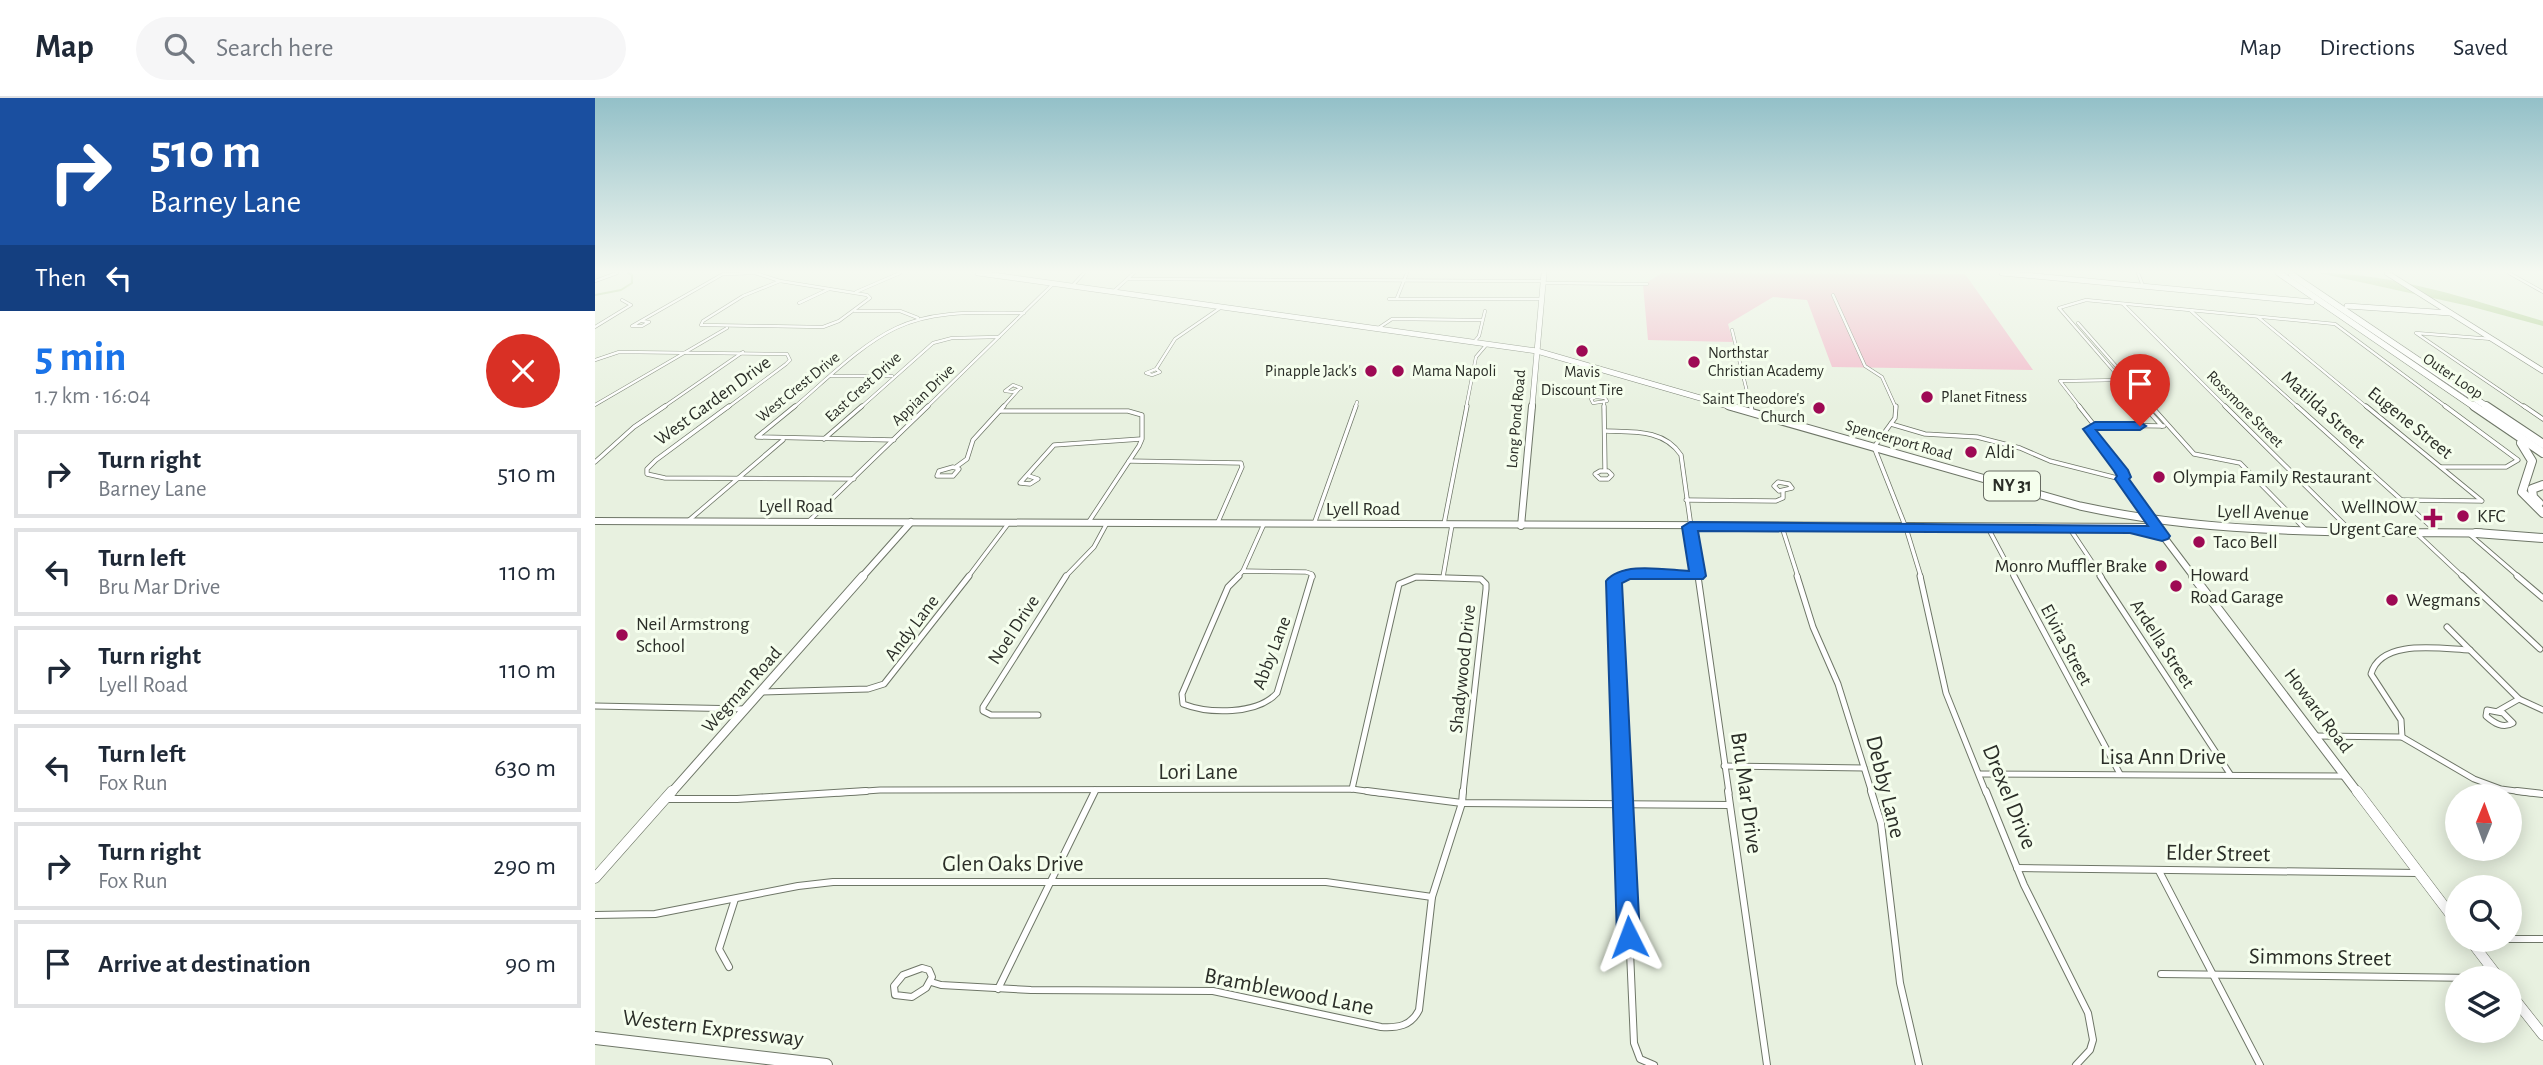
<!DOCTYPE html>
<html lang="en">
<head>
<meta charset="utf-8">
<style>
	body { margin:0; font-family:"Alegreya Sans",sans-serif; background:#f6f6f7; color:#1f2937; height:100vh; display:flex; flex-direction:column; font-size:26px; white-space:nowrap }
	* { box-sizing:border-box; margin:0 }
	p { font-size:23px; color:#747a83 }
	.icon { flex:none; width:38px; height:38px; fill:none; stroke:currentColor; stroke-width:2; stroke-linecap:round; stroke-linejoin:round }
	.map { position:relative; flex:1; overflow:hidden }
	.details { display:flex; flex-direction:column; background:#fff; width:595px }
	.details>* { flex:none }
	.guide { background:#1a4fa0; color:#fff; overflow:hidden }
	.needle { width:46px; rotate:1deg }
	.tools { position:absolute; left:1850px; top:686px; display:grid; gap:14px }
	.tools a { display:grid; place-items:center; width:77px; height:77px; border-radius:50%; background:#fff; box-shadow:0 4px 18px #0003; font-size:35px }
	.pin { position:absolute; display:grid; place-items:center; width:60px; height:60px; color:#fff; margin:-72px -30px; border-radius:50% 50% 50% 0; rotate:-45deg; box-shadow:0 0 7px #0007 }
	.pin .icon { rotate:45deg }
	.me { position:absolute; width:77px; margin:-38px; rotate:357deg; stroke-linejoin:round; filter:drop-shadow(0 0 5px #0008) }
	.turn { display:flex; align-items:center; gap:24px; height:147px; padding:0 35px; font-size:32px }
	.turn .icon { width:91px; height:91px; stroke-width:2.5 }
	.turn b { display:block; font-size:49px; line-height:60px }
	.then { display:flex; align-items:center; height:66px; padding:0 35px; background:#0003; gap:14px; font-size:26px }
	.round { display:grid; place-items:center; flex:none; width:74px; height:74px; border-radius:37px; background:#f6f6f7 }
	.overview { display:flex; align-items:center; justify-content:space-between; height:119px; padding:0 35px }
	h1 { font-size:42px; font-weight:700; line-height:52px; color:#1a73e8 }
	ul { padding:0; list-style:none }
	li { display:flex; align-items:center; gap:21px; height:88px; margin:0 14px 10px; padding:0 21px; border:4px solid #e0e1e3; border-radius:0px }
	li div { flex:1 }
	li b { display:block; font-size:26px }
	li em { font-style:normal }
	header { display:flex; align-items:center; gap:42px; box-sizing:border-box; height:98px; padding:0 35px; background:#fff; border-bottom:2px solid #e0e1e3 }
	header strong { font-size:33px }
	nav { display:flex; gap:38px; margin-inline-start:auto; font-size:24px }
	.search { width:490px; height:63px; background:#f6f6f7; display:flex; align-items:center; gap:18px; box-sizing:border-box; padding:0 24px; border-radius:38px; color:#747a83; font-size:26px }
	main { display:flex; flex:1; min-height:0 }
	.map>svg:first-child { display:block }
	.green { fill:#f2bbcb }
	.water { fill:#b4d298 }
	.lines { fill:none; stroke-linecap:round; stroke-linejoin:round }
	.stream { stroke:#b4d298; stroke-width:2 }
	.street-far3-casing { stroke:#6e7667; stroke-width:3.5 }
	.street-far2-casing { stroke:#6e7667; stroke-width:5 }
	.street-far1-casing { stroke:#6e7667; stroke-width:7 }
	.street-casing { stroke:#6e7667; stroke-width:8 }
	.secondary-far3-casing { stroke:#6e7667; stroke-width:6 }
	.secondary-far2-casing { stroke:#6e7667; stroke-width:8 }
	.secondary-far1-casing { stroke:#6e7667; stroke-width:10 }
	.secondary-casing { stroke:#6e7667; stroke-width:11 }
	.primary-far1-casing { stroke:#6e7667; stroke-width:6 }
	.primary-casing { stroke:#6e7667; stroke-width:9 }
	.highway-far2-casing { stroke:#6e7667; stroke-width:7 }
	.highway-far1-casing { stroke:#6e7667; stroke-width:10 }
	.highway-casing { stroke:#6e7667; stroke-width:14 }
	.street-far3 { stroke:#fff; stroke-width:2.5 }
	.street-far2 { stroke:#fff; stroke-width:3.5 }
	.street-far1 { stroke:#fff; stroke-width:5 }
	.street { stroke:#fff; stroke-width:6 }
	.secondary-far3 { stroke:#fff; stroke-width:5 }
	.secondary-far2 { stroke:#fff; stroke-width:6 }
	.secondary-far1 { stroke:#fff; stroke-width:8 }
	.secondary { stroke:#fff; stroke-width:10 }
	.primary-far1 { stroke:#fff; stroke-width:5 }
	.primary { stroke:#fff; stroke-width:7 }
	.highway-far2 { stroke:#fff; stroke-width:6 }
	.highway-far1 { stroke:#fff; stroke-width:8 }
	.highway { stroke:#fff; stroke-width:12 }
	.route { fill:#1a73e8; stroke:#114b97; stroke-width:2 }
	.poi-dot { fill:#9e0a54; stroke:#f5feed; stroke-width:2.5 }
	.labels { text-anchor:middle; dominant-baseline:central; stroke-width:6; stroke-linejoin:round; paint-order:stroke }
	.far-poi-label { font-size:16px; fill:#2b2e28; stroke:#f5feed; text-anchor:start }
	.far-street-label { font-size:16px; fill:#2b2e28; stroke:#f5feed }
	.shield { fill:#f5feed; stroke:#686c63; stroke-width:2 }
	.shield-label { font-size:18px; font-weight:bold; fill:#2b2e28 }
	.street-label { font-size:19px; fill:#2b2e28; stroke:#f5feed }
	.poi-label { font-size:19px; fill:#2b2e28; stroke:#f5feed; text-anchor:start }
	.near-street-label { font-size:23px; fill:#2b2e28; stroke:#f5feed }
</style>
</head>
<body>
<header>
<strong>Map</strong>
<div class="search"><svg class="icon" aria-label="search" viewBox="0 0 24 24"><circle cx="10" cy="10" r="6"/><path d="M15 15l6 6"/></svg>Search here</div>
<nav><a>Map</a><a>Directions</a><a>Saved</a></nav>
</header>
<main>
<section class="details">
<div class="guide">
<div class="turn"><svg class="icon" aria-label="right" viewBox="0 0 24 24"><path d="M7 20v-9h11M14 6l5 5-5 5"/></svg><div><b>510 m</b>Barney Lane</div></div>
<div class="then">Then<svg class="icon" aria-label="left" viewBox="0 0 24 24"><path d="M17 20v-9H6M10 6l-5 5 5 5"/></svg></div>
</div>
<div class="overview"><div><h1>5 min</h1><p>1.7 km · 16:04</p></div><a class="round" style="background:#d93025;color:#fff"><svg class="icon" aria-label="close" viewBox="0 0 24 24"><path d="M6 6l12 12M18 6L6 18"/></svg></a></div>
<ul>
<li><svg class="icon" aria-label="right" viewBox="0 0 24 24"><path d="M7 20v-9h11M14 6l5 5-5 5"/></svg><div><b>Turn right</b><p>Barney Lane</p></div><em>510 m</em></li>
<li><svg class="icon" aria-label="left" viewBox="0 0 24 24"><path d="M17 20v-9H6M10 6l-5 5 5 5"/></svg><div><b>Turn left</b><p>Bru Mar Drive</p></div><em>110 m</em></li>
<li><svg class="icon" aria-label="right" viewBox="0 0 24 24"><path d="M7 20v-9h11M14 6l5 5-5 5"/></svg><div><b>Turn right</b><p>Lyell Road</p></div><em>110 m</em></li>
<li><svg class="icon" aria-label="left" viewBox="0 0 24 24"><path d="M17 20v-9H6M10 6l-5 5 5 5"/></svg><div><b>Turn left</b><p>Fox Run</p></div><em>630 m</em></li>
<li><svg class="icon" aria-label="right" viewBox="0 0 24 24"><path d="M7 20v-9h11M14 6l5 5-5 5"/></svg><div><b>Turn right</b><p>Fox Run</p></div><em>290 m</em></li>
<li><svg class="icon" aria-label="arrive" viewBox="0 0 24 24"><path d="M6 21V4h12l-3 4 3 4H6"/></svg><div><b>Arrive at destination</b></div><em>90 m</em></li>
</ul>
</section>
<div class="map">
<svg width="1948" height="967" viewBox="0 0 1948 967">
	<rect width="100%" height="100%" fill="#e8f1e0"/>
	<path class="green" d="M1067,175L1370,176L1438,272L1237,269L1212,202L1178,199L1133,226L1138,244L1053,242L1048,187Z"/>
	<path class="water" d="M1724,175C1797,175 1878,202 1948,223V228L1874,208Z"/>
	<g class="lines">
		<path class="stream" d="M0,197L26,192L37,185V177L33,175"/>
		<g class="street-far3-casing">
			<g id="street-far3">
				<path d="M1543,175L1548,188"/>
				<path d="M1914,175L1948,194"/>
				<path d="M533,181L948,183"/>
				<path d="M0,183L22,175"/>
				<path d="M185,183L272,197L275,200L244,223L228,229L106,227L108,223L148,198Z"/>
				<path d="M948,185L1052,186"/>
				<path d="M477,188L489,175"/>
				<path d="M519,193L539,175"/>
				<path d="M261,194L305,175"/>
				<path d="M1238,197L1270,268L1287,279L1301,310"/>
				<path d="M802,200L812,175"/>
				<path d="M794,201H946"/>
				<path d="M204,205L234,191"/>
				<path d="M1528,206L1632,310"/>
				<path d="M1595,212L1704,310"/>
				<path d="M260,213H305L323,220"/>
				<path d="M1663,219L1773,310"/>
				<path d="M47,223L54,224L47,228H37L128,176L160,175L185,183"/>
				<path d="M1483,225L1558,310"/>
				<path d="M0,229L36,207L27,202"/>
				<path d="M782,231L797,221L887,222"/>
				<path d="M1137,232L1156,310"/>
				<path d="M1897,241L1821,235L1931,310"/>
				<path d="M879,244L884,238L890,213"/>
				<path d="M0,262L24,254L192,256L195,262L191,266L132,310"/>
				<path d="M561,271L580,241L625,210"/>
				<path d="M561,271L565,274L557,277L551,275Z"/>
				<path d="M236,278H297"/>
				<path d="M418,287L426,290L418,294L410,293Z"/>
				<path d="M1001,299L1010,300L1012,303L998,305L996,301Z"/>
				<path d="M1009,305V310"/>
				<path d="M0,307L132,230"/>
				<path d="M67,310L148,254"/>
				<path d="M198,310C229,284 265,247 301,230C340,211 386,215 429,215"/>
				<path d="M265,310L338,245L357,240L404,239"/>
				<path d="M331,310L458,186"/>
				<path d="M407,310L423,292"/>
				<path d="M760,310L762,304"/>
				<path d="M871,310L881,259L892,246"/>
				<path d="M1486,310L1465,283L1526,282"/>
				<path d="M1551,310L1464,210L1491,202L1740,226L1853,310"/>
			</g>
		</g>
		<g class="street-far2-casing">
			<g id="street-far2">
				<path d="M134,308L61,362L52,371V376L70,380L259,381"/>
				<path d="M200,308L162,339L299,342"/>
				<path d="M1009,308L1010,372"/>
				<path d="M1156,308L1157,314"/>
				<path d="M1301,308L1300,320L1279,349L1311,430L1326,479"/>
				<path d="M1484,308L1499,327"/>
				<path d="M1549,308L1567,328"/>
				<path d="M1556,308L1599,356L1645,365L1711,432"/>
				<path d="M1630,308L1756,433"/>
				<path d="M1702,308L1841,433"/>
				<path d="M1771,308L1887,403"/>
				<path d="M1929,308L1948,321"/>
				<path d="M405,313H533L547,317V341L544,348L493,425"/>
				<path d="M1296,326L1330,336L1382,339L1425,350L1455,363L1526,381"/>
				<path d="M1500,327L1494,331L1526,372L1529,378L1526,381L1554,420"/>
				<path d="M1500,327L1569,328"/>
				<path d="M1010,333C1038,334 1069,331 1086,357L1103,479"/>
				<path d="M229,341L267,308"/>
				<path d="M534,363L646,365L647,369L622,426"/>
				<path d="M0,364L39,329L70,308"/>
				<path d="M358,369L364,371L358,378H342L344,373Z"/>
				<path d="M361,369L372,361L378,342L409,308"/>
				<path d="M1846,369H1911L1923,362L1850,308"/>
				<path d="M1005,373H1013L1017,377L1013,381H1005L1000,376Z"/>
				<path d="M434,378L443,381L435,386L425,385L459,347L546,341"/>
				<path d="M1183,384L1194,386L1197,390L1184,393L1179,388Z"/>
				<path d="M1091,402L1181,403L1188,400V393"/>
				<path d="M1808,402L1886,403"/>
				<path d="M93,423L188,342"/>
				<path d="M214,423L333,308"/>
				<path d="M719,426L761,308"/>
				<path d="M849,426L872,308"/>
				<path d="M1187,429L1203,479"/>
				<path d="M1393,430L1419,479"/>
				<path d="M1475,431L1507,479"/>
				<path d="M1820,434L1868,479"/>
				<path d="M1873,435L1924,479"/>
				<path d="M648,473L669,426"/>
				<path d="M373,479L413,426"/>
				<path d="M470,479L499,449L512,425"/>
				<path d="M642,479L648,473L711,474L717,476L718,479"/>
				<path d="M820,479H831"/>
				<path d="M848,479L857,427"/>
				<path d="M1023,479L1035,477L1103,478"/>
			</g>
		</g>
		<g class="street-far1-casing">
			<g id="street-far1">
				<path d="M644,478L633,489L587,596L588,606C614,616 662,617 682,595L717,478"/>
				<path d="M1072,478H1103"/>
				<path d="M1103,478L1134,695"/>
				<path d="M1202,478L1218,529L1243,586L1277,695"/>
				<path d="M1325,478L1351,595L1391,695"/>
				<path d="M1419,478L1525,676"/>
				<path d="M1505,478L1635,676"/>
				<path d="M1867,478L1945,551"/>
				<path d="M1922,478L1948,500"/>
				<path d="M1852,529L1924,601L1948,612"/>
				<path d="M167,594L273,591L289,586L374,478"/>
				<path d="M0,608L151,611"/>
				<path d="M1892,612L1908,615L1918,625C1908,631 1899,625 1891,618Z"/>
				<path d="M1903,613L1924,601"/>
				<path d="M443,617H396L388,613V609L471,478"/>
				<path d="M1721,638L1807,639L1879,681L1906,691L1936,695"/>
				<path d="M1807,639L1806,622L1776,576C1786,540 1846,551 1875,552"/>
				<path d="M1129,668L1269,670"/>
				<path d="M1385,676L1749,678"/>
				<path d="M757,691L804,486L821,479L886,481L891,486V491L868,695"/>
				<path d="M243,695L285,692L757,691L785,695"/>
				<path d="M499,695L500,692"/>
				<path d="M1028,695L1019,483L1030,478"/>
			</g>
		</g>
		<g class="street-casing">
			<g id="street">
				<path d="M772,693L867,705L1134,707"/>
				<path d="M1028,693L1039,945L1045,961L1059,967"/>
				<path d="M1133,693L1172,967"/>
				<path d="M1276,693L1286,725L1305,885L1324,967"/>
				<path d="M1391,693L1429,787L1493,915L1498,942L1495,952L1481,967"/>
				<path d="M1922,693L1948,696"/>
				<path d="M72,701H142L271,693"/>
				<path d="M1422,770L1823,775"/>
				<path d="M1564,773L1665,967"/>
				<path d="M0,817L60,816L203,788L238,784H731L837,799"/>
				<path d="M1914,841H1948"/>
				<path d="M134,869L124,851L140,801"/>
				<path d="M327,870L334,872L337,879L331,890L317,899L300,897L299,888L308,877Z"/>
				<path d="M1566,876L1883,880"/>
				<path d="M336,884L346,887L436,892L618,893L786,929C803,930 816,928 824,912L837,799L867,705L868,693"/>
				<path d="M403,891L500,693"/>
			</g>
		</g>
		<g class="secondary-far3-casing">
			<g id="secondary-far3">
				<path d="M1407,175L1717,204"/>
				<path d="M1792,175L1948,273"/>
				<path d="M1752,208L1855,215"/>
				<path d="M937,310L949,175"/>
			</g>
		</g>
		<g class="secondary-far2-casing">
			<g id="secondary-far2">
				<path d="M0,423L1561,429"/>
				<path d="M1559,426L1599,479"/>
				<path d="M926,428L937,308"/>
				<path d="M267,479L316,424"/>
			</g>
		</g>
		<g class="secondary-far1-casing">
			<g id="secondary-far1">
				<path d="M1598,478L1763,695"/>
				<path d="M76,695L268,478"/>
			</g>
		</g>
		<g class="secondary-casing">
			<g id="secondary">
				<path d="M1762,693L1862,825"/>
				<path d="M0,780L77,693"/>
				<path d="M1875,842L1904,880"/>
				<path d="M1914,894L1948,937"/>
			</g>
		</g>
		<g class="primary-far1-casing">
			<path id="primary-far1" d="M383,175L942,253L1140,310"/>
		</g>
		<g class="primary-casing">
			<path id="primary" d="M1134,308L1485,408C1618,437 1751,434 1886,435"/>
		</g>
		<g class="highway-far2-casing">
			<g id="highway-far2">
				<path d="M1684,175L1881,310"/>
				<path d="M1697,177L1894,310"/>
			</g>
		</g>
		<g class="highway-far1-casing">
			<g id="highway-far1">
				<path d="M1879,308L1948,355"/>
				<path d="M1891,308L1948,346"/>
				<path d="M1926,345L1937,363L1927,394L1948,415"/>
				<path d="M1944,405L1938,399L1937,391L1948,387"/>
				<path d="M1881,435L1948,440"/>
			</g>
		</g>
		<g class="highway-casing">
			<path id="highway" d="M0,940L231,967"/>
		</g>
		<use href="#street-far3" class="street-far3"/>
		<use href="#street-far2" class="street-far2"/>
		<use href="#street-far1" class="street-far1"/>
		<use href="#street" class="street"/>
		<use href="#secondary-far3" class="secondary-far3"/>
		<use href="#secondary-far2" class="secondary-far2"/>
		<use href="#secondary-far1" class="secondary-far1"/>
		<use href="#secondary" class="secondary"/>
		<use href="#primary-far1" class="primary-far1"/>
		<use href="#primary" class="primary"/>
		<use href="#highway-far2" class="highway-far2"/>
		<use href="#highway-far1" class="highway-far1"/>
		<use href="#highway" class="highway"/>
	</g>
	<linearGradient id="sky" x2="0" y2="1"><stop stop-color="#93c0c8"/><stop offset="0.56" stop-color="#f5f9f1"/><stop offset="1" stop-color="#f5f9f1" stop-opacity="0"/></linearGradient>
	<rect width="1948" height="310" fill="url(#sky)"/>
	<path class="route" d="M1500,324H1545L1551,328L1545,332H1501L1533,372L1536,379L1534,381L1575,438L1573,441L1567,443L1535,435L1103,433L1111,478L1108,481H1035L1027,485L1045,839L1042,846L1034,849L1025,846L1022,839L1011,483C1027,463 1071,472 1094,473L1087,429L1095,424L1553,428L1520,381L1522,378L1519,373L1488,331Z"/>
	<g class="poi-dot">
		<circle cx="987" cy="253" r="7"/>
		<circle cx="1099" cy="264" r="7"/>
		<circle cx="776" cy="273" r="7"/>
		<circle cx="803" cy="273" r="7"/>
		<circle cx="1332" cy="299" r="7"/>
		<circle cx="1224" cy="310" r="7"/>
		<circle cx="1376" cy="354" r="7"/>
		<circle cx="1564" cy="379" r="7"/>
		<circle cx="1868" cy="418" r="7"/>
		<path d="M1834.5 409.5h7v7h7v7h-7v7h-7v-7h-7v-7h7z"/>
		<circle cx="1604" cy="444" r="7"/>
		<circle cx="1566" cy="468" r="7"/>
		<circle cx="1581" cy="488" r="7"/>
		<circle cx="1797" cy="502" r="7"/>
		<circle cx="27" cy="537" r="7"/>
	</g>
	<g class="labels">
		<g class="far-poi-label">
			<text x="1113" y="255">Northstar<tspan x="1113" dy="18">Christian Academy</tspan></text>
			<text x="762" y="273" text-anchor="end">Pinapple Jack's</text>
			<text x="817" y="273">Mama Napoli</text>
			<text x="987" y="274" text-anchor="middle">Mavis<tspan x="987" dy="18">Discount Tire</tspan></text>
			<text x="1346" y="299">Planet Fitness</text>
			<text x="1210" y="301" text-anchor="end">Saint Theodore's<tspan x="1210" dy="18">Church</tspan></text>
		</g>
		<g class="far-street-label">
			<text transform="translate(1858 278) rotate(34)">Outer Loop</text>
			<text transform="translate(203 289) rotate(-39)">West Crest Drive</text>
			<text transform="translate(268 289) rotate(-42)">East Crest Drive</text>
			<text transform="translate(328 297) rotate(-44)">Appian Drive</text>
			<text transform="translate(1650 311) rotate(45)">Rossmore Street</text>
			<text transform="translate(921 321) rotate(-85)">Long Pond Road</text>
			<text transform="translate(1304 342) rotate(16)">Spencerport Road</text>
		</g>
		<rect class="shield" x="1389" y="373.5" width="56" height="29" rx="5"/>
		<g class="shield-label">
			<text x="1417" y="388">NY 31</text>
		</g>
		<g class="street-label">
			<text transform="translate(118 303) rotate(-36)">West Garden Drive</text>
			<text transform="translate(1728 312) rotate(42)">Matilda Street</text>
			<text transform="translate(1815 325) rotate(39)">Eugene Street</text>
			<text x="201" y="408">Lyell Road</text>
			<text x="768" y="411">Lyell Road</text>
			<text transform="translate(1668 415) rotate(2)">Lyell Avenue</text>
			<text transform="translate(317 530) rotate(-53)">Andy Lane</text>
			<text transform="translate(419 532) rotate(-57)">Noel Drive</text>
			<text transform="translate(1567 546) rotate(57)">Ardella Street</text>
			<text transform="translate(1471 547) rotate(62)">Elvira Street</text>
			<text transform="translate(677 555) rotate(-69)">Abby Lane</text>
			<text transform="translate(868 571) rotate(-84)">Shadywood Drive</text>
			<text transform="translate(147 592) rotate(-48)">Wegman Road</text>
			<text transform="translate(1723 613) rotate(53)">Howard Road</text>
		</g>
		<g class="poi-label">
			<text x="1390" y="354">Aldi</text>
			<text x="1578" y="379">Olympia Family Restaurant</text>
			<text x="1822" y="409" text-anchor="end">WellNOW<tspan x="1822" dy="22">Urgent Care</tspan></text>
			<text x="1882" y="418">KFC</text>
			<text x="1618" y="444">Taco Bell</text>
			<text x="1552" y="468" text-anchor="end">Monro Muffler Brake</text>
			<text x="1595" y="477">Howard<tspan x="1595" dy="22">Road Garage</tspan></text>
			<text x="1811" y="502">Wegmans</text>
			<text x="41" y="526">Neil Armstrong<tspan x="41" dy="22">School</tspan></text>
		</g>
		<g class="near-street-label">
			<text x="1568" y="659">Lisa Ann Drive</text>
			<text x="603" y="674">Lori Lane</text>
			<text transform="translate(1290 689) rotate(76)">Debby Lane</text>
			<text transform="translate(1151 695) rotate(82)">Bru Mar Drive</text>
			<text transform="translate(1414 699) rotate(68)">Drexel Drive</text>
			<text transform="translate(1623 756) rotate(1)">Elder Street</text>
			<text x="418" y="766">Glen Oaks Drive</text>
			<text transform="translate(1725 860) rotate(1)">Simmons Street</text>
			<text transform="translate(694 894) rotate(11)">Bramblewood Lane</text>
			<text transform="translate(118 931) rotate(7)">Western Expressway</text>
		</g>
	</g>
</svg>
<div class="tools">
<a><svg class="needle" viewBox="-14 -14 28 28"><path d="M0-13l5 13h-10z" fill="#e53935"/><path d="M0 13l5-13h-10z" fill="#747a83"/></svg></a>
<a><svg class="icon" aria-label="search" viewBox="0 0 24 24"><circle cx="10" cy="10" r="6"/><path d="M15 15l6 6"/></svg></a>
<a><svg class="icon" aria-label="layers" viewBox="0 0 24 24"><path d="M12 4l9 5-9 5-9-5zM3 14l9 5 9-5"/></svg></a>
</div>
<div class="pin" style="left:1545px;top:328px;background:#d93025"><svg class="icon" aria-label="arrive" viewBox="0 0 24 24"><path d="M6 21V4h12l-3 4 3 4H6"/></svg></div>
<svg class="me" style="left:1034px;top:839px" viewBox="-20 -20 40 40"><path d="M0-17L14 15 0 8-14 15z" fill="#1a73e8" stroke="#fff" stroke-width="4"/></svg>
</div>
</main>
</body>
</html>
